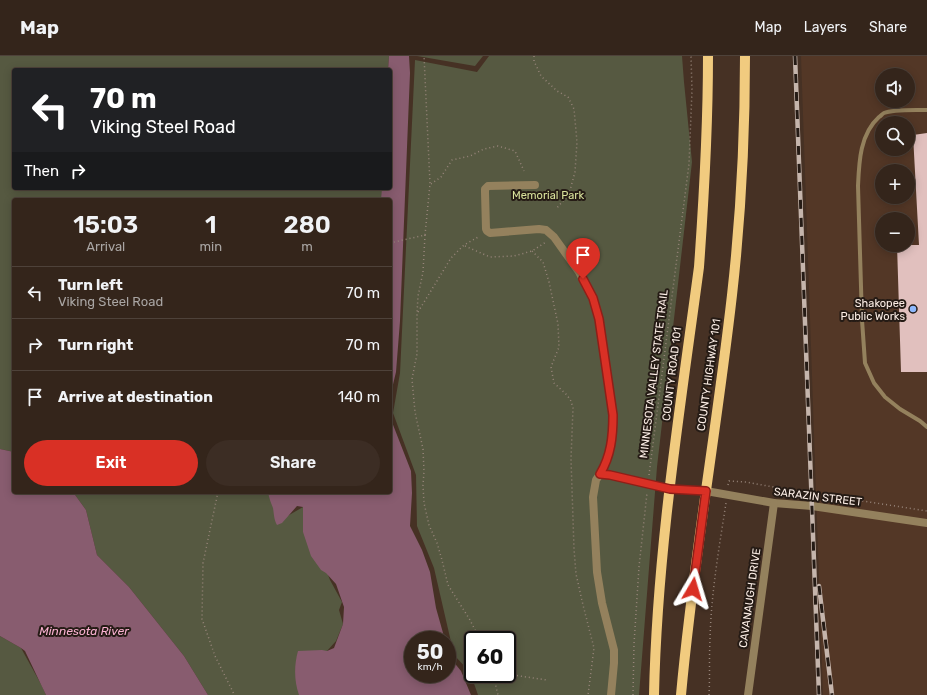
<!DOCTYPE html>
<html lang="en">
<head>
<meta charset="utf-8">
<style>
	body { margin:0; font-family:Rubik,sans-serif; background:#3c2d24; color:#f1f3f6; height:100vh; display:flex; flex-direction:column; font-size:15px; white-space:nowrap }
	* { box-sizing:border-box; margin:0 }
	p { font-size:13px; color:#a9a5a3 }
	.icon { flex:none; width:22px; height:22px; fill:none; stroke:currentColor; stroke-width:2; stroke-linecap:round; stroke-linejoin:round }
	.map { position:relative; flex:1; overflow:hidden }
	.sheet { position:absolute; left:12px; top:142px; width:380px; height:296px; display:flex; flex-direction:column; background:#34251b; border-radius:4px; box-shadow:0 2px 10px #0003,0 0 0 1px #4e423a }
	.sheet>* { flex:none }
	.guide { position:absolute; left:12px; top:12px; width:380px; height:122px; border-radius:4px; box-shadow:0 2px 10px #0003,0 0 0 1px #4e423a; background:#202124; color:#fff; overflow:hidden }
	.controls { position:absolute; left:875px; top:12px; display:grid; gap:8px }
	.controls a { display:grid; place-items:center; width:40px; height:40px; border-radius:50%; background:#34251b; box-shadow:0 2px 10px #0003,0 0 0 1px #4e423a; font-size:20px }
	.speed { position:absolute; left:404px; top:575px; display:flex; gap:8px; font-size:20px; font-weight:700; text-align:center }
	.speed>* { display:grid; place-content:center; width:52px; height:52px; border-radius:50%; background:#34251b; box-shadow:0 2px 10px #0003,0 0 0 1px #4e423a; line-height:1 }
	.speed small { font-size:10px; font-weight:400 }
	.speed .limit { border:2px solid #111; border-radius:6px; background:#fff; color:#111 }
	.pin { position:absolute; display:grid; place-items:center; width:34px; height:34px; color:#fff; margin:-41px -17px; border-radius:50% 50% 50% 0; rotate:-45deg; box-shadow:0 0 4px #0007 }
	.pin .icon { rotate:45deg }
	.me { position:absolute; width:44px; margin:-22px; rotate:7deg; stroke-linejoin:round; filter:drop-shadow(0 0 3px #0008) }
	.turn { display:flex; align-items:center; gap:14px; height:84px; padding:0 12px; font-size:18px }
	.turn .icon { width:52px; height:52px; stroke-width:2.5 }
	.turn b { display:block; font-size:28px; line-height:34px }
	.then { display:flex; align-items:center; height:38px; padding:0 12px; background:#0003; gap:8px; font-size:15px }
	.eta { display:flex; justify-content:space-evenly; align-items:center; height:68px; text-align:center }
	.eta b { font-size:24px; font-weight:600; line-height:28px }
	.action { display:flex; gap:8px; margin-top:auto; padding:8px 12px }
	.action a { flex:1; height:46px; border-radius:24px; background:#d93025; color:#fff; font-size:16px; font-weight:600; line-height:46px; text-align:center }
	.action a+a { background:#3c2d24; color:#f1f3f6 }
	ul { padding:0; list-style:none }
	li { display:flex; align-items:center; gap:12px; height:52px; padding:0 12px; border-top:1px solid #4e423a }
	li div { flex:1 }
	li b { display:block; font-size:15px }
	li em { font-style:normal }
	header { display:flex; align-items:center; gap:24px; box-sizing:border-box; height:56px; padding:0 20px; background:#34251b; border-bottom:1px solid #4e423a }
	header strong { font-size:19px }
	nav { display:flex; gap:22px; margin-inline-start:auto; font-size:14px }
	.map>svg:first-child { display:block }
	.built { fill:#533726; fill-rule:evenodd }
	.green { fill:#565941; fill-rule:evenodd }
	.water { fill:#885c6f }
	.building { fill:#e1c0be }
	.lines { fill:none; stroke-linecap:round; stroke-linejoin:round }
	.path { stroke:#97857a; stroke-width:1.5; stroke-dasharray:1 3; stroke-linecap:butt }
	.service { stroke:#94815d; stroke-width:4 }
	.minor { stroke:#94815d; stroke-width:8 }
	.primary { stroke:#f1cb7f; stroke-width:10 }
	.rail-casing { stroke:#c5b5ac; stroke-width:4.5 }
	.rail { stroke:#251b15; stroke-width:3; stroke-dasharray:9; stroke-linecap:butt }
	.route-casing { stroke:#8d1f18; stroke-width:10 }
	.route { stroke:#d93025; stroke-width:7 }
	.poi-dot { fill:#8eb9fd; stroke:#251b15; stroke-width:1.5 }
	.labels { text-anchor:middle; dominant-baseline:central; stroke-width:4; stroke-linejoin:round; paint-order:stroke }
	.park-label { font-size:11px; fill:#d9e29b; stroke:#251b15 }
	.poi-label { font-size:11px; fill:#fceee6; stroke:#251b15; text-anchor:end }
	.street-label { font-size:11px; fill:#fceee6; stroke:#251b15 }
	.water-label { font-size:12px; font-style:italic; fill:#fbb2d2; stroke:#251b15 }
</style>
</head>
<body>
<header>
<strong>Map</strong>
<nav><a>Map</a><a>Layers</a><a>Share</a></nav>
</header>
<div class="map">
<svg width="927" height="639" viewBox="0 0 927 639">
	<rect width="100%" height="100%" fill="#463124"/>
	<path class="built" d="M801,0H927V639H823ZM882,19H908V45H882ZM882,67H908V93H882ZM882,115H908V141H882ZM882,163H908V189H882Z"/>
	<g class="green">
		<path d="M0,0H389L388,14H14V132H383V144H14V396L0,393Z"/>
		<path d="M417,0H483L475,10Z"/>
		<path d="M489,0H682L684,26L692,106L657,411L639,639H478L470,616L454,599L434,512L417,470L416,419L393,357L400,317L415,4L477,16ZM473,584H507V618H473Z"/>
		<path d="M73,436H273L284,462L303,451L330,524L342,546L339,554L343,568L336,585L327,595L304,639H208L184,600L129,531L97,499L86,454Z"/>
		<path d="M0,580L21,592L42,630L46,639H0Z"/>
	</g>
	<g class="water">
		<path d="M389,0H409L410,17L400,265L396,316L390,341V144H381L382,132H390V14H388Z"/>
		<path d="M390,361L411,415L412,437L410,470L422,494L430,516L436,552L445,584H413V618H447V594L448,599L461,615L471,639H299C294,625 294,609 298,595L322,594L327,595L334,592L343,568L344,551L336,528L326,517L321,514L311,500L303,476V451L297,450L282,467L277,469C274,464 274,458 273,452C271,447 269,442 268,436H390Z"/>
		<path d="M0,393L14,396V436H73L86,454L97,499L129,531L184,600L208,639H46L25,595L21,592L0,580Z"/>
	</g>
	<path class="building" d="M927,77V316H901L897,189H919L913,79Z"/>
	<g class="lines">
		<g class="path">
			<path d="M534,0V5L541,20L557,35L568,41L574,53L577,86L575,116L569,138L556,153"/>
			<path d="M431,128L441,121L452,104L470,100L484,93L498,90L515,95L524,115"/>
			<path d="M425,179L423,216L418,240L417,258V298L412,323L415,356L423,393L424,415L423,429L424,447L429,469L437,487L442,504L448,529L470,564L480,584"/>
			<path d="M390,187L425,179L430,128L424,0"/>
			<path d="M465,190L490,201L514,200L532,195L546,186"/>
			<path d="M532,195L543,206L549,226L558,268L559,291L551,311L554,327L567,339L571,345L573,352L571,403L574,493L576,518L583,549L594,592L588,639"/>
			<path d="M418,256L451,202L464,189L480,180"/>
			<path d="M649,419L689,108L692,34L691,0"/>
			<path d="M728,429L729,425L746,426L795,435L805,439L812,440L818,438L927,455"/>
			<path d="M218,436L203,507L202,563L215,600L233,636L234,639"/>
			<path d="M493,618L513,619L547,624"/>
			<path d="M493,618L498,639"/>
			<path d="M633,639L634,588L639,511L647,437"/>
			<path d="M709,639C710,621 709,602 710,584C711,538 719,492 726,447"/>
		</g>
		<path class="service" d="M927,54C917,54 893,53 884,57C882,58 881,60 879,61C860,78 859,106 858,130L862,264L865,307L874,327L885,341L900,353L920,365L927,371"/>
		<g class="minor">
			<path d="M535,129L488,130L485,133V136L486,173L487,175L490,177L539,173L546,174L554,181L579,216L593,243L599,263L613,359C613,380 611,400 600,418"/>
			<path d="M611,639L614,607V594L602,547L597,516L593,441L596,424L600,418L610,419L670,433L706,435L774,447L812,450L927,467"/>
			<path d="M748,639L774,447"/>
		</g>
		<g class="primary">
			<path d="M654,639C657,496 680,353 699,211C704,141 708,71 708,0"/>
			<path d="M681,639C693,505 717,372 732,239C741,159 745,80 745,0"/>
		</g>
		<g class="rail-casing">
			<g id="rail">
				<path d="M795,0L819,639"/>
				<path d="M819,530L832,639"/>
			</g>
		</g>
		<use href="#rail" class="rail"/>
	</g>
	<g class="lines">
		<g class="route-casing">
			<path id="route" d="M583,223L593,242L599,263L613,359C613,380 611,400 600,418L610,419L670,433L706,435L693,533"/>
		</g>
		<use href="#route" class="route"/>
	</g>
	<circle class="poi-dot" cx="913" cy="253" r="4"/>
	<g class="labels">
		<g class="park-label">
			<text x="548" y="139">Memorial Park</text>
		</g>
		<g class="poi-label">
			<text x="905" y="247">Shakopee<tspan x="905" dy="13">Public Works</tspan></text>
		</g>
		<g class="street-label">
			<text transform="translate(654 318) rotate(-83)">MINNESOTA VALLEY STATE TRAIL</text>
			<text transform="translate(672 318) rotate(-83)">COUNTY ROAD 101</text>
			<text transform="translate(709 319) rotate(-82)">COUNTY HIGHWAY 101</text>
			<text transform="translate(818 441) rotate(7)">SARAZIN STREET</text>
			<text transform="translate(750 542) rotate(-82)">CAVANAUGH DRIVE</text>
		</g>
		<g class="water-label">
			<text x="84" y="575">Minnesota River</text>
		</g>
	</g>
</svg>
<div class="controls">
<a><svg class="icon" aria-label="sound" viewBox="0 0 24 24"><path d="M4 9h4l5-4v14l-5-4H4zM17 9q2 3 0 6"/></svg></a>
<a><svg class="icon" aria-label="search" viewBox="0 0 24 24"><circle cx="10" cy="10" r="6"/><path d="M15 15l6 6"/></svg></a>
<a>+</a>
<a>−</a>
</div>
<div class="speed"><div>50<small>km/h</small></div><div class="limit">60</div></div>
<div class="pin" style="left:583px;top:223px;background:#d93025"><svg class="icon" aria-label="arrive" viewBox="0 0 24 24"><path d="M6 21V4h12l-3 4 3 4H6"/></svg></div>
<svg class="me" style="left:693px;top:533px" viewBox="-20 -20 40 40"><path d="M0-17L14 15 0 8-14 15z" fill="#d93025" stroke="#fff" stroke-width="4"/></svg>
<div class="guide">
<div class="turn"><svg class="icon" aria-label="left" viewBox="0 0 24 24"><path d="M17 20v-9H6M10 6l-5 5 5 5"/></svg><div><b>70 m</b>Viking Steel Road</div></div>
<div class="then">Then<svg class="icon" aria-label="right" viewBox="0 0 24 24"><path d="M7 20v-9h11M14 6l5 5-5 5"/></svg></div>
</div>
<section class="sheet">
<div class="eta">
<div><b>15:03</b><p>Arrival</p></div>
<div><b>1</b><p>min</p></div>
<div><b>280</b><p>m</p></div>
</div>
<ul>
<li><svg class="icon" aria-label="left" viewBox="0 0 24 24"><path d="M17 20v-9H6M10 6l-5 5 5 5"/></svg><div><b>Turn left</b><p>Viking Steel Road</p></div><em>70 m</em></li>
<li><svg class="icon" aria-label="right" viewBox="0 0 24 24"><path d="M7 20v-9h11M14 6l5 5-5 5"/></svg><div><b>Turn right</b></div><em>70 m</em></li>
<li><svg class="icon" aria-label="arrive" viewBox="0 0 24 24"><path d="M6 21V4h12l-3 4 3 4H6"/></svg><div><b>Arrive at destination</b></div><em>140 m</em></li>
</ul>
<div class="action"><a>Exit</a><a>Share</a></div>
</section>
</div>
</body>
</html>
